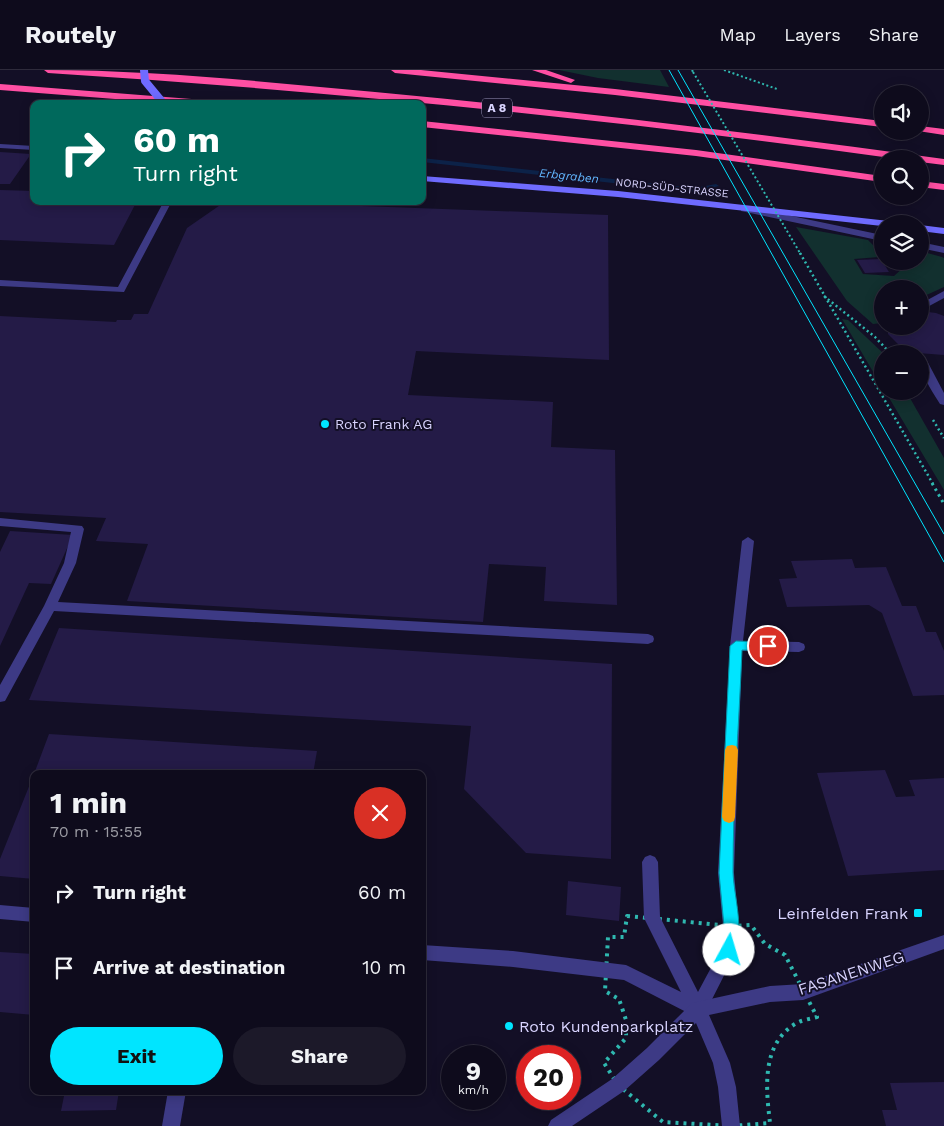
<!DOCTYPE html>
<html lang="en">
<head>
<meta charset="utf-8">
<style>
	body { margin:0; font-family:"Work Sans",sans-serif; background:#1c1929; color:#f1f3f6; height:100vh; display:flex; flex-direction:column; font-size:19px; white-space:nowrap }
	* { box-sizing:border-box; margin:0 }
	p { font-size:16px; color:#9b9ba3 }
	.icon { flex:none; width:28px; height:28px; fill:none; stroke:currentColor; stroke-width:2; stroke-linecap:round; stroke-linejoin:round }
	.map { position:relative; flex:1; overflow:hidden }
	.panel { position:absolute; left:30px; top:700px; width:396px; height:325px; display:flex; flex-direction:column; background:#0e0b1c; border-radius:10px; box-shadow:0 2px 12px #0003,0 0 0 1px #2e2b3b }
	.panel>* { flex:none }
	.top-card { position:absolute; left:30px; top:30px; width:396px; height:105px; border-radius:10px; box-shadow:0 2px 12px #0003,0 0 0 1px #2e2b3b; background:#00695c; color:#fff; overflow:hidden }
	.buttons { position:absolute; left:874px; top:15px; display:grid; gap:10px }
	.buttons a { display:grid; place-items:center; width:55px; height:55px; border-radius:50%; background:#0e0b1c; box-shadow:0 2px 12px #0003,0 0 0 1px #2e2b3b; font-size:25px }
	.speed { position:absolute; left:441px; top:975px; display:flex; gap:10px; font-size:25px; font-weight:700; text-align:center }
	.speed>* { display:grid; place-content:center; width:65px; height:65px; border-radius:50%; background:#0e0b1c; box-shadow:0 2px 12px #0003,0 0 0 1px #2e2b3b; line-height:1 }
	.speed small { font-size:12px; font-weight:400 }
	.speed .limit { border:8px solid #d22; background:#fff; color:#111 }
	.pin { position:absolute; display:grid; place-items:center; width:42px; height:42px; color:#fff; margin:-21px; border:2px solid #fff; border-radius:50%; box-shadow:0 1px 5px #0007 }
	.me { position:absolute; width:55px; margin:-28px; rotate:6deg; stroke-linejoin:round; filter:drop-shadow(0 0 4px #0008) }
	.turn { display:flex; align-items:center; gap:18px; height:105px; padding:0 20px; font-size:22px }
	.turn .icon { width:65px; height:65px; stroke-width:2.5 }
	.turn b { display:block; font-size:35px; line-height:42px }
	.round { display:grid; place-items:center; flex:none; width:52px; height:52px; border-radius:26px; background:#1c1929 }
	.head { display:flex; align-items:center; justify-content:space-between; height:85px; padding:0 20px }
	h1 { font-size:30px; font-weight:700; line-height:38px }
	.cta { display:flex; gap:10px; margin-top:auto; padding:10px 20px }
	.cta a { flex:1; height:58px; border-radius:30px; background:#00e5ff; color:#111; font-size:20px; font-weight:700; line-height:58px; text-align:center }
	.cta a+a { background:#1c1929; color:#f1f3f6 }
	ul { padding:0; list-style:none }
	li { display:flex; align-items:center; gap:15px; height:75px; padding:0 20px }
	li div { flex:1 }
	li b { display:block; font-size:19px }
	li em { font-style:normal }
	header { display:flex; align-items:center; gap:30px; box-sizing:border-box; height:70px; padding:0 25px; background:#0e0b1c; border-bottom:1px solid #2e2b3b }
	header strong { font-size:24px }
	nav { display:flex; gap:28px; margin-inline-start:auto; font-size:18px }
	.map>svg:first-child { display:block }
	.green { fill:#12302f }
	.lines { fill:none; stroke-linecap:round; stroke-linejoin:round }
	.stream { fill:#0c2248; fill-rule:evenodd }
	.building { fill:#241b47 }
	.path-far3 { stroke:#2fb8b0; stroke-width:2; stroke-dasharray:2 2.5; stroke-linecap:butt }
	.path-far2 { stroke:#2fb8b0; stroke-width:2.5; stroke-dasharray:2 3; stroke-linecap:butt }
	.path-far1 { stroke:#2fb8b0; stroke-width:3; stroke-dasharray:2.5 4; stroke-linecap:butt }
	.path { stroke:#2fb8b0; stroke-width:4; stroke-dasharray:3 5; stroke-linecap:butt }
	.service { fill:#3d3a85; fill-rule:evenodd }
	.minor { fill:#3d3a85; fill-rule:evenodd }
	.secondary { fill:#6f6bff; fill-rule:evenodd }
	.motorway { fill:#ff4fa3; fill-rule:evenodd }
	.tram { stroke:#00e5ff; stroke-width:1 }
	.path-bridge { stroke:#2fb8b0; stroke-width:2; stroke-dasharray:2 2.5; stroke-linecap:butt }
	.secondary-bridge { stroke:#6f6bff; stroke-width:8 }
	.route { fill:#00e5ff; stroke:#0095a6 }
	.slow { fill:#f59e0b }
	.poi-dot { fill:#00e5ff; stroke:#130f26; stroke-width:2 }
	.labels { text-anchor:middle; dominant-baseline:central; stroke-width:4; stroke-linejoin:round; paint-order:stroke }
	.far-street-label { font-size:11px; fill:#d9d4ff; stroke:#130f26 }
	.shield { fill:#130f26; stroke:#9e99be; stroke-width:1 }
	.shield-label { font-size:12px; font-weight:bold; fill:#d9d4ff }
	.far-water-label { font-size:12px; font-style:italic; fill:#62b6ff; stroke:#130f26 }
	.poi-label { font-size:14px; fill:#d9d4ff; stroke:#130f26; text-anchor:start }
	.near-poi-label { font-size:16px; fill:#d9d4ff; stroke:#130f26; text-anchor:end }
	.near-street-label { font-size:16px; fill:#d9d4ff; stroke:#130f26 }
</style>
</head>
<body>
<header>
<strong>Routely</strong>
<nav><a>Map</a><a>Layers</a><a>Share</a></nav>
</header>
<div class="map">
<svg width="944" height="1056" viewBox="0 0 944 1056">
	<rect width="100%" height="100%" fill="#130f26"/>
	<g class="green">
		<path d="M559,0H660L669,17L598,8Z"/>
		<path d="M796,157L868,170L879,181V187L854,189L863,204L894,206L904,197L903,191H920V181L942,187L944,188V217L920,228V219H882V253L873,254L847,231Z"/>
		<path d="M842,249L848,250L884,284L882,317Z"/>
		<path d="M885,321H906L944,388V420Z"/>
	</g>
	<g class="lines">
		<path class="stream" d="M422,88L695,118L716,114L719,116L695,122L422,92Z"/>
	</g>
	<g class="building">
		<path d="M0,82L31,84L10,114H0Z"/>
		<path d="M0,120L34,121V131H137L114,175L0,170Z"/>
		<path d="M226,131L608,145L609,290L416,281L408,325L553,332L551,377L615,380L617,535L544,531L546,497L489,494L483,552L127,531L148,474L96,471L106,448L0,442V246L116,252L117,250H131L134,244H148L187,158Z"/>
		<path d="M881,189L889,202L865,203L857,190Z"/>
		<path d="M920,241L936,243L944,246V285L918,283L899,275L888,264V256H920Z"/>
		<path d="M10,461L73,465L51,514L29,513L0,576V482Z"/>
		<path d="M852,489L855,498L886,497L902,536H916L926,562H936L944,581V625L913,626L882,543L869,535L787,537L779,509L797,508L791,491Z"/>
		<path d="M59,558L612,594L611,789L526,783L464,719L471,656L29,630Z"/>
		<path d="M49,664L317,681L313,704H34Z"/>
		<path d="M885,700L896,727L915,726L909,710L944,708V800L848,806L817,703Z"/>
		<path d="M34,704V809L0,806V789Z"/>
		<path d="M568,811L621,817L619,851L566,845Z"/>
		<path d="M0,882L34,884V945L0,942Z"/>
		<path d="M944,1012V1056H886L882,1040H897L890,1013Z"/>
		<path d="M65,1021H119L116,1040L61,1041Z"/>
	</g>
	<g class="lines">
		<g class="path-far3">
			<path d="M692,0L693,2"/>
			<path d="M724,0L777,19"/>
			<path d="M800,183L801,185"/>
		</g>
		<g class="path-far2">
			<path d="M800,183L933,414"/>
			<path d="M824,226L875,267L891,284"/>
			<path d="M933,350L944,368"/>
		</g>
		<path class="path-far1" d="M932,413L944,434"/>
		<path class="path" d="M627,846L731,856L751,855L765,874L785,885L817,947C810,949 801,950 795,954C761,975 766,1019 770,1053L731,1056L663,1052L618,1015L604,993L626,968V950L619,929L605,921L608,867H624Z"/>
		<g class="service">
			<path d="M0,74L34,76V80L0,78Z"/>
			<path d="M164,131H172L124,222L0,216V210L118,217Z"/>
			<path d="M744,136L882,165V171L741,141V137Z"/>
			<path d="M920,172L944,177V183L920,178Z"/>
			<path d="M944,221V228L920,241V234Z"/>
			<path d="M920,284L925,287L944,323V335L940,334C930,318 920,304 920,284Z"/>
			<path d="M0,448L82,456L84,459L76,493L58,532L648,564L653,566L654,569L653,572L648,574L54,541L5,631L0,632V615L44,536L64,493L71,462L0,456Z"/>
			<path d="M748,467L754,471L743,571L799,572L804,574L805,577L804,580L799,582L742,581L734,803L739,856L737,880L704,945L698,947L692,945L624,910L513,897L422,890V875L513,881L626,895L681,922L644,848L642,792L645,787L650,785L655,787L658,792L660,847L698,922L721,879L723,856L718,803L730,576L742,471Z"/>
			<path d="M0,835L34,838V852L0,849Z"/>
		</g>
		<g class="minor">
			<path d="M944,865V879L803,930L770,932L709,945L730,993L736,1017L740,1056H722L718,1017L713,993L696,953L659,990L624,1021L572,1056H548L551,1050L612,1009L647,978L692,933L770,916L803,914Z"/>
			<path d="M168,1021H186L180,1056H162Z"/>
		</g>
		<g class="secondary">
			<path d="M422,106L618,121L889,151L893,154H882V156L618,127L422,111Z"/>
			<path d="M920,155L944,158V164L920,161Z"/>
		</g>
		<g class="motorway">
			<path d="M44,0C154,0 265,12 375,22C565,40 755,63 944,89V95L920,92V89H898C616,50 333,21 48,3Z"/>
			<path d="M391,0H421L615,19L882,51V57L615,25L395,3Z"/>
			<path d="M532,0H546L575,10L571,13Z"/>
			<path d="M0,14L217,31L221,34H179L0,20Z"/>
			<path d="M422,51L696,80L882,106V112L696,86L422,57Z"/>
			<path d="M920,56L944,59V65L918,61H920Z"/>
			<path d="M920,111L944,114V120L920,117Z"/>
		</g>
		<g class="tram">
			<path d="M669,0L944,492"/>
			<path d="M678,0L944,464"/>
		</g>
		<path class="path-bridge" d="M693,2L800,183"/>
		<path class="secondary-bridge" d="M144,0L145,11L164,34"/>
	</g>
	<path class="route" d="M736,571L768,572L774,576L768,581L742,580C739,654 733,728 733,802C734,828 745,860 734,885L729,887L724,885L722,880L724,856L719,803L730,576Z"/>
	<path class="slow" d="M732,675L736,676L738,680L735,747L734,751L729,753L724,751L722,747L725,680L727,676Z"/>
	<g class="poi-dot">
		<circle cx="325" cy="354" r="5"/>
		<rect x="913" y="838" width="10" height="10" rx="2.5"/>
		<circle cx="509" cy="956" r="5"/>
	</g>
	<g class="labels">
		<g class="far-street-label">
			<text transform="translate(672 118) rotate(6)">NORD-SÜD-STRASSE</text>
		</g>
		<rect class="shield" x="482" y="28.5" width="30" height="19" rx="4"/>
		<g class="shield-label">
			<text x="497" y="38">A 8</text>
		</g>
		<g class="far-water-label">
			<text transform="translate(569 106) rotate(6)">Erbgraben</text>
		</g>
		<g class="poi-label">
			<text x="335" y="354">Roto Frank AG</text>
		</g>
		<g class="near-poi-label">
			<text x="908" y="843">Leinfelden Frank</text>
			<text x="519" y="956" text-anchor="start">Roto Kundenparkplatz</text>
		</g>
		<g class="near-street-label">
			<text transform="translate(851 903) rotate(-18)">FASANENWEG</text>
		</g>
	</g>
</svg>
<div class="buttons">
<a><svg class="icon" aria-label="sound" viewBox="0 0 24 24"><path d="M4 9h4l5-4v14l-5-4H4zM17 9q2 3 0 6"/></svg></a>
<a><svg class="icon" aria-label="search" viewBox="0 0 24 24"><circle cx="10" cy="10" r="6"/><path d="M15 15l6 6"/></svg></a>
<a><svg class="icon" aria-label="layers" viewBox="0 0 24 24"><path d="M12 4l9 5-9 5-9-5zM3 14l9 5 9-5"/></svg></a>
<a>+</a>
<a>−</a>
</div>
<div class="speed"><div>9<small>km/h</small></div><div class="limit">20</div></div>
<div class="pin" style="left:768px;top:576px;background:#d93025"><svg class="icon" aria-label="arrive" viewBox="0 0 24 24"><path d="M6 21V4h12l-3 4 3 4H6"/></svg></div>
<svg class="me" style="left:729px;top:880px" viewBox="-20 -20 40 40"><circle r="19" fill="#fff"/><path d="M0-13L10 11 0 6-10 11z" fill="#00e5ff"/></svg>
<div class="top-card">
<div class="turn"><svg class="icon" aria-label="right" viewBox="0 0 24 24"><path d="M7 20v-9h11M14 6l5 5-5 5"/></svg><div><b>60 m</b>Turn right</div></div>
</div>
<section class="panel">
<div class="head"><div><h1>1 min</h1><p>70 m · 15:55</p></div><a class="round" style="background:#d93025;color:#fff"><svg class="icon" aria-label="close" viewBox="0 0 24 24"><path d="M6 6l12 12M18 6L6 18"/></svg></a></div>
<ul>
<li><svg class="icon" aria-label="right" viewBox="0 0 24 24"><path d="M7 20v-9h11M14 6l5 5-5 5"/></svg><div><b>Turn right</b></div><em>60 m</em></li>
<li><svg class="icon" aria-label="arrive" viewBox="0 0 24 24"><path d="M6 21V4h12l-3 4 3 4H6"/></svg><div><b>Arrive at destination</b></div><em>10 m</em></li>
</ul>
<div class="cta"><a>Exit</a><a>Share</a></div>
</section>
</div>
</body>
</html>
